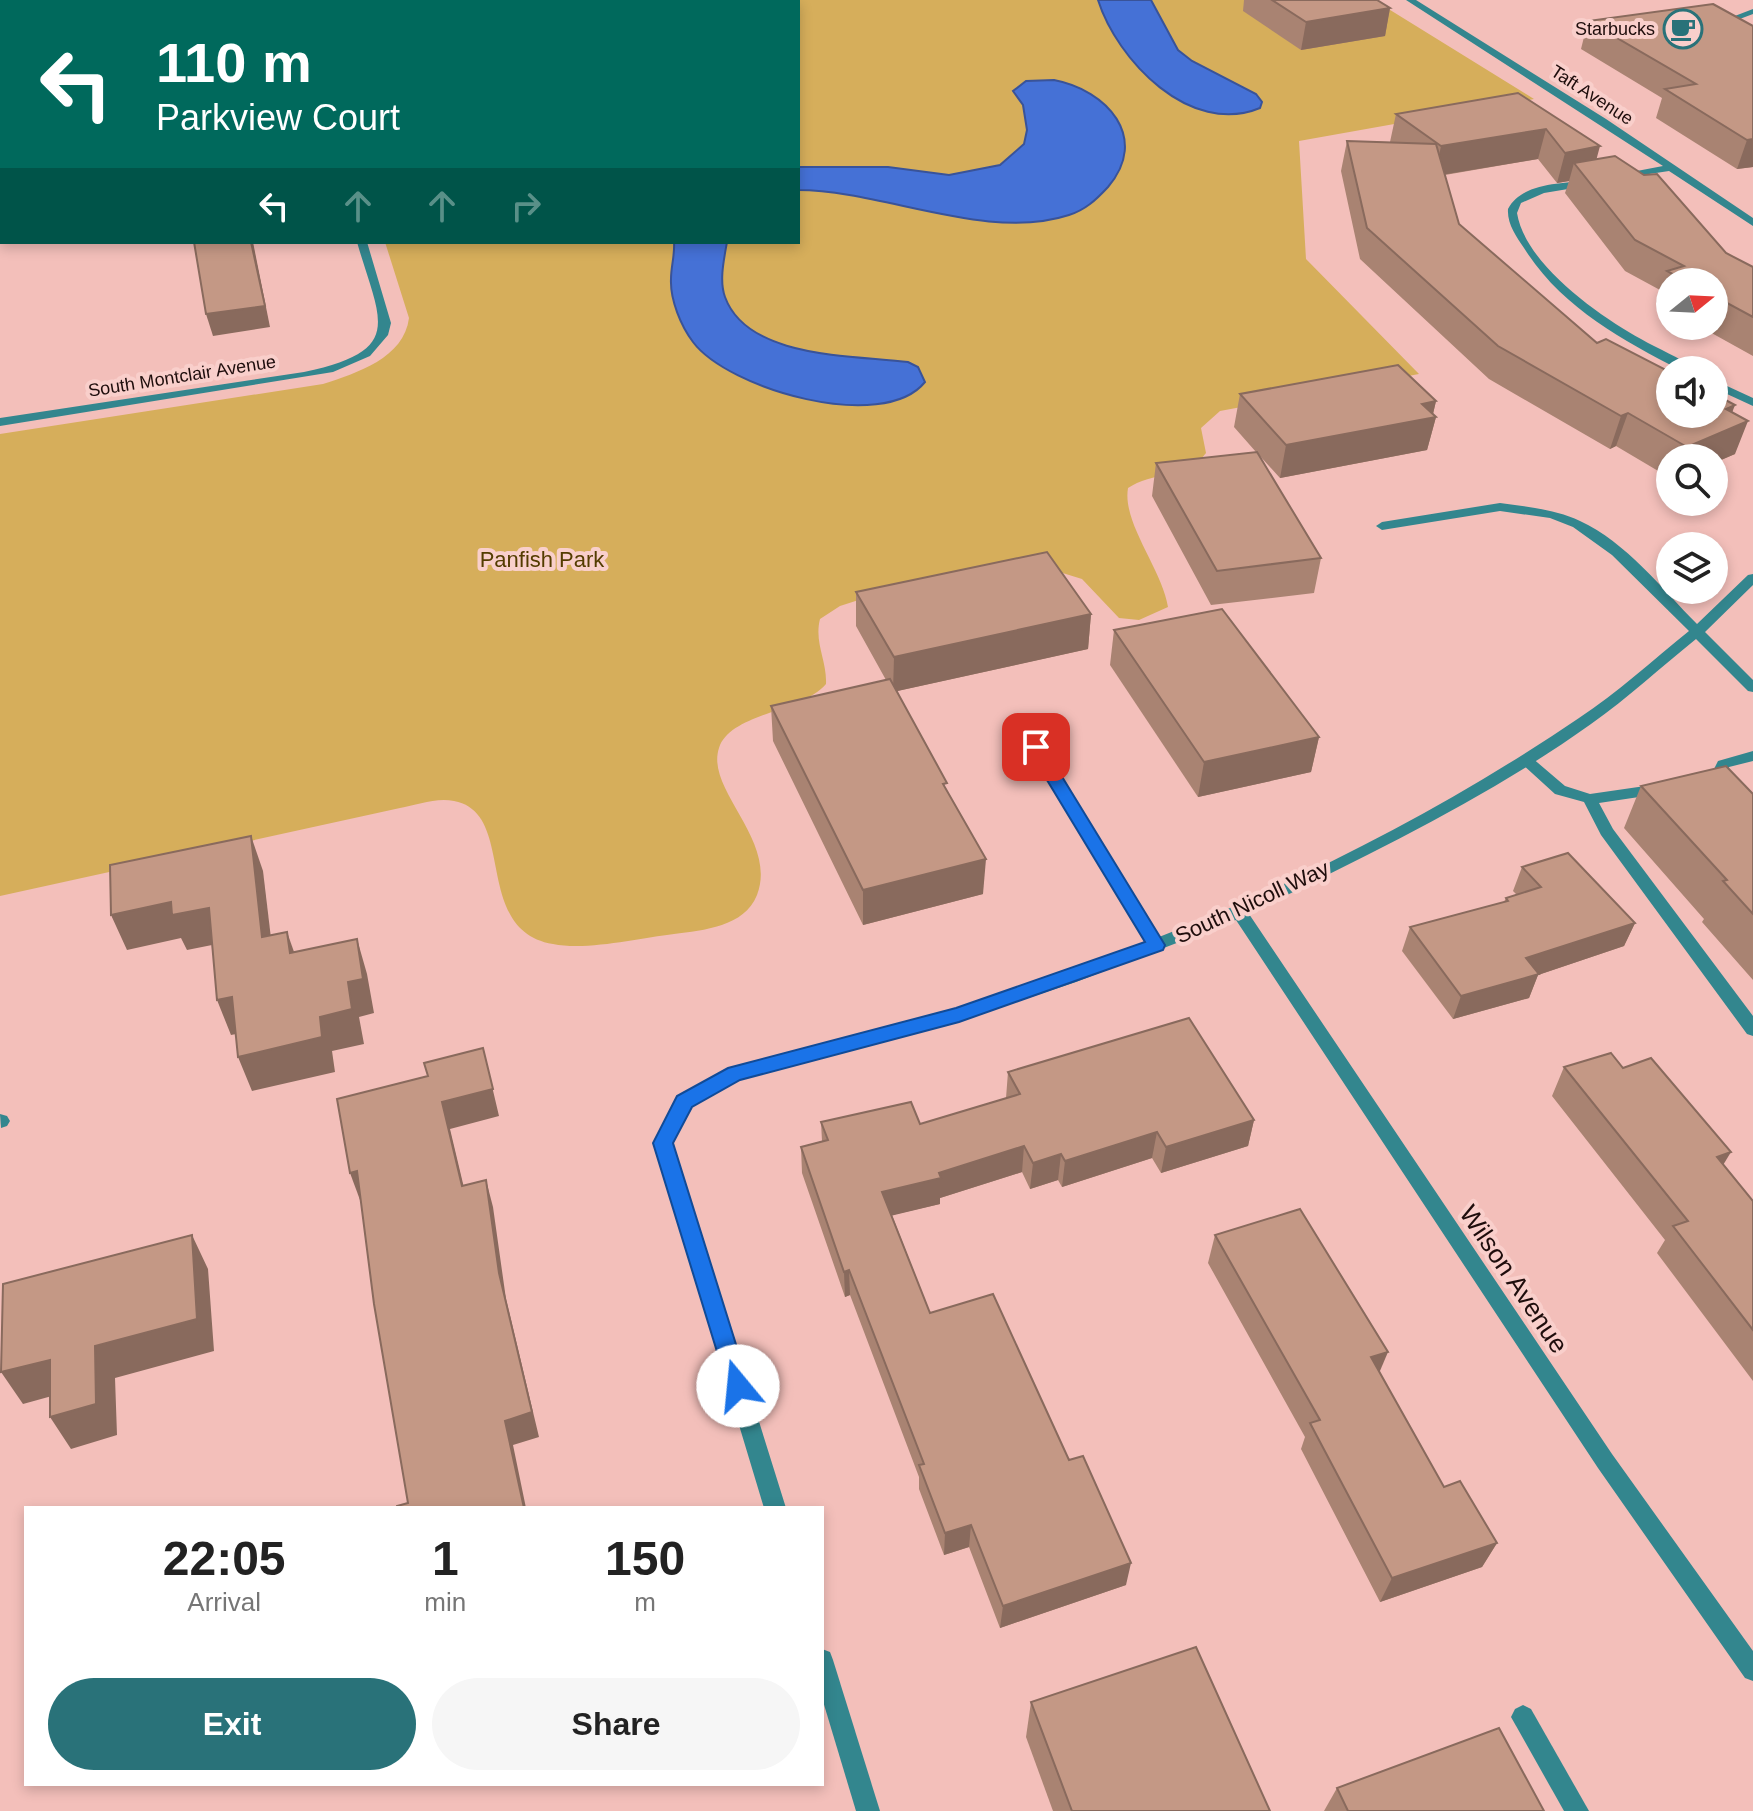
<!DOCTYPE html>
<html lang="en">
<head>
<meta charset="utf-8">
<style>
	body { margin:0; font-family:Arial,sans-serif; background:#f6f6f6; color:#222; height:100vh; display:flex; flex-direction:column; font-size:30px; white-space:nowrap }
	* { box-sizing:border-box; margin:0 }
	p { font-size:26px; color:#767676 }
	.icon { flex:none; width:44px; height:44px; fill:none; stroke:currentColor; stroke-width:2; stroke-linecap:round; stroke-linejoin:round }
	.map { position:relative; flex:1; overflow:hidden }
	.side { position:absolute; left:24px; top:1506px; width:800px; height:280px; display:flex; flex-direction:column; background:#fff; border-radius:0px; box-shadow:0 4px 12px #0003 }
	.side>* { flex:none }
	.hud { position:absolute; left:0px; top:0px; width:800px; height:244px; box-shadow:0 4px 12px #0003; background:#00695c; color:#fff; overflow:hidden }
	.needle { width:52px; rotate:72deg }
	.fabs { position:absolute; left:1656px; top:268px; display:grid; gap:16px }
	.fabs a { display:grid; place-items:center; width:72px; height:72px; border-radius:50%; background:#fff; box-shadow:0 4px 12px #0003; font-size:40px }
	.pin { position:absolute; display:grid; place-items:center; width:68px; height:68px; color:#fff; margin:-34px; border-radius:16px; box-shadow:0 4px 12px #0006 }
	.me { position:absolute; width:88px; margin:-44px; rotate:343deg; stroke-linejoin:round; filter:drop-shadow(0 0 6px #0008) }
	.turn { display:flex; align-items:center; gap:28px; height:168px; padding:0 24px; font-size:36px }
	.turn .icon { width:104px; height:104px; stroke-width:2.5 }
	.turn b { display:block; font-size:56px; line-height:68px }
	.lanes { display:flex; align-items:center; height:76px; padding:0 24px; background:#0003; justify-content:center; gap:40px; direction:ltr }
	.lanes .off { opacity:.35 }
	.eta { display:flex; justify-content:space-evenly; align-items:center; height:136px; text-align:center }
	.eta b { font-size:48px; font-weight:700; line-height:56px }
	.cta { display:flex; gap:16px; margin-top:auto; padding:16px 24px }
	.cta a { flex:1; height:92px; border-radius:48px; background:#297279; color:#fff; font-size:32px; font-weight:700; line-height:92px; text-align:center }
	.cta a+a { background:#f6f6f6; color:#222 }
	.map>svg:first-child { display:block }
	.green { fill:#d6ae5b }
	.water { fill:#4571d6; stroke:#395399; stroke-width:2 }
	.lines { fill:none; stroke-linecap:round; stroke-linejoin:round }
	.service { fill:#33868e; fill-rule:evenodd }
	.minor { fill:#33868e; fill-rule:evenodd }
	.wall { fill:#a98372 }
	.shaded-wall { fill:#896a5d }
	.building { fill:#c49885; stroke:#896a5d; stroke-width:2 }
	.route { fill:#1a73e8; stroke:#114b97; stroke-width:2 }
	.labels { text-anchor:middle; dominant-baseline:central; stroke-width:8; stroke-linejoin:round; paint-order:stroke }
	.far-poi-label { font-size:18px; fill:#1e0d0c; stroke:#f9cfcb; text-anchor:end }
	.far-street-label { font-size:18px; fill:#1e0d0c; stroke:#f9cfcb }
	.park-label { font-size:22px; fill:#543c00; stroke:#f9cfcb }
	.street-label { font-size:22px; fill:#1e0d0c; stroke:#f9cfcb }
	.near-street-label { font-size:26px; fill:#1e0d0c; stroke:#f9cfcb }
</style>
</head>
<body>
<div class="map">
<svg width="1753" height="1811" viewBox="0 0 1753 1811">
	<rect width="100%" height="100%" fill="#f3bfba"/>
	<path class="green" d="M309,0H1374L1534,99L1299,141L1306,259L1419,374L1220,411L1201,428L1206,453C1191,475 1150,473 1128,488C1122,523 1162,569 1168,607L1139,620L1119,618L1082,579L1040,566L871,596L840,606L820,619C814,643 827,660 826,684C803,712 730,713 719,748C705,790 778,840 757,895C744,927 704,930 674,934C639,938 587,951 553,944C471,930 518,813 454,801C437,797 416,805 400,808L0,896V434L323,384C357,373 404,358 409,318L385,242H798V2Z"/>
	<g class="water">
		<path d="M1098,0H1151L1178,50L1192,61L1256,94L1262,102L1260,108C1190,137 1117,60 1098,0Z"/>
		<path d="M1054,80C1107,90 1150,138 1108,187C1096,200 1085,210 1069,215C987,242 882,190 798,190V167H888L949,175L1000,165L1024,144L1027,130L1023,105L1013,91L1026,81Z"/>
		<path d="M674,242H727C724,259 719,281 725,297C748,360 857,355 908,362L918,367L925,382C883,434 728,389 693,342C681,326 670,300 671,279C671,266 675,255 674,242Z"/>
	</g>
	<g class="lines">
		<g class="service">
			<path d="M1753,9V14L1737,20L1753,30V37L1727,19Z"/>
			<path d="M1753,751V761L1729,767L1723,780L1725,784L1723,788L1718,789L1713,788L1708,781L1718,761Z"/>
			<path d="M1526,755L1531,757L1565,786L1590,794L1659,784L1664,785L1666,789L1659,794L1599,803L1613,829L1753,1016V1036L1747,1034L1601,835L1584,802L1555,794L1521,763L1519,760Z"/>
			<path d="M1523,1705L1531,1709L1589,1811H1564L1511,1717L1515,1709Z"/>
		</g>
		<g class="minor">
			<path d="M287,0H295L296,2H288Z"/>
			<path d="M1406,0H1416L1606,119L1753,218V226L1669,171L1616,179V175L1663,166Z"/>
			<path d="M1589,180L1592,181V185L1544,193L1521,203L1517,213C1525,264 1599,316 1641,339C1658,349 1680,357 1695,370H1680C1621,339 1561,307 1524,248C1516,236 1507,224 1508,209C1522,182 1563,184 1589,180Z"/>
			<rect x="0" y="191" width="2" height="6"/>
			<path d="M357,242H367L391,323L388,335L370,356L333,372L0,426V418L304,372C406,350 380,322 357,242Z"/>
			<path d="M1714,380L1753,398V406L1714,388Z"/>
			<path d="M1500,503C1527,507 1555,509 1580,521C1626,542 1662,589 1697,624L1748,575L1753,574V585L1705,632L1753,680V692L1748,691L1696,639C1661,667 1628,698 1591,724C1485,800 1365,856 1249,914L1612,1454L1753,1651V1681L1745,1678L1598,1468L1236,920L1076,982L965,1019L740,1079L690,1106L672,1143L786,1508H764L654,1143L678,1096L729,1068L958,1008L1064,974L1146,942L1029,747L1031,744H1041L1159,937C1306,880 1449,806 1579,718C1617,693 1653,660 1689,631L1612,555L1573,527L1550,518L1500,511L1382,530L1376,526L1382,522Z"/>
			<path d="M0,1114L7,1116L10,1121L7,1126L1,1128Z"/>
			<path d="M822,1649L830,1652L833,1660L880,1811H856L822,1698Z"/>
		</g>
	</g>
	<g class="wall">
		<path d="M1244,0H1377L1390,8L1385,36L1301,50L1243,11Z"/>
		<path d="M1588,21L1753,26V167L1737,169L1656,118L1662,98L1581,49Z"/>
		<path d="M1518,93L1597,159L1726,253L1753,267V356L1699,326H1714V282H1670V310L1656,303L1660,290L1625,271L1565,193L1569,181L1557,183L1538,159L1445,175L1459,224L1597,343L1732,412L1735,454L1714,463V458H1670V478L1616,446L1610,449L1489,379L1360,259L1341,171L1347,141L1390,142L1396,114Z"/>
		<path d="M1240,394L1436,401L1433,414L1436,417L1427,450L1280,478L1259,455L1321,558L1314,593L1211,605L1152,496L1156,463L1256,452L1234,427Z"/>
		<path d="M856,592L1091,614L1088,649L897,691L947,791L983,894L863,925L773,741L771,706L886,680L856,626Z"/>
		<path d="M1114,630L1319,737L1311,772L1198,797L1110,665Z"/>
		<path d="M1641,786L1753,794V980L1702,922L1704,919L1624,828Z"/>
		<path d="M1522,867L1635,923L1624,946L1538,975L1529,998L1453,1019L1402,951L1410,927L1504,902L1506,898L1517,895L1513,891Z"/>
		<path d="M1564,1067L1623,1068L1724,1165L1753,1201V1381L1657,1253L1665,1240L1552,1096Z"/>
		<path d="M1008,1072L1254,1120L1248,1146L1161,1173L1152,1158L1062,1187L1058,1180L1030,1189L1022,1172L940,1198V1204L892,1215L930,1313L1126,1585L1000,1628L969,1547L944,1555L919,1489V1477L850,1295L845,1297L802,1173L801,1147L822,1141L821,1122L920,1124L1006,1098Z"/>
		<path d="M1215,1235L1379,1373L1444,1487L1497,1543L1482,1567L1380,1602L1301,1449L1305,1437L1208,1263Z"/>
		<path d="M1031,1702L1270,1811H1053L1026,1737Z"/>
		<path d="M1337,1788L1544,1811H1324Z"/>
	</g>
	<g class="shaded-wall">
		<path d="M1390,8L1385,36L1301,50L1306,22Z"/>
		<rect x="0" y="35" width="2" height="17"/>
		<path d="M1546,129L1538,159L1435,176L1441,146Z"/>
		<path d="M1753,139V167L1737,169L1747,140Z"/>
		<path d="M1600,146L1592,176L1574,163L1569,181L1557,183L1565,153Z"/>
		<path d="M251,242H253L270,327L213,336L206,314Z"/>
		<path d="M1436,401L1432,418L1436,417L1427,450L1280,478L1286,445L1422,404Z"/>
		<path d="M1735,405L1725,431L1748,421L1735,454L1714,463V458H1683L1687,447L1726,409Z"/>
		<path d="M1628,413L1616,446L1610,449L1621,416Z"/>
		<path d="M1091,614L1088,649L893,692L894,657Z"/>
		<path d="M1319,737L1311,772L1198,797L1204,762Z"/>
		<path d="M251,836L263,871L275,972L262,937Z"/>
		<path d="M986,859L983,894L863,925V890Z"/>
		<path d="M171,902L209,908L222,943L187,950L181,938L127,950L111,915Z"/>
		<path d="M1635,923L1624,946L1538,975L1529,998L1453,1019L1461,996L1526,958Z"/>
		<path d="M287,932L299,966L290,953Z"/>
		<path d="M357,939L367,974L374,1013L359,1017L364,1044L332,1051L335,1072L252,1091L238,1057L320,1017L348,982Z"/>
		<path d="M232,997L246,1032L231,1035L217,1000Z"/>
		<path d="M483,1048L499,1116L450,1129L470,1213L462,1186L442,1102Z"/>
		<path d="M1254,1120L1248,1146L1161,1173L1166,1147Z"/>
		<path d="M1157,1132L1152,1158L1062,1187L1065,1161Z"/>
		<path d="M1024,1146L1022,1172L940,1198V1204L882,1218V1192L939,1173Z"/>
		<path d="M1731,1152L1714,1180L1717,1157Z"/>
		<path d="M1061,1154L1058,1180L1030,1189L1033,1163Z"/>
		<path d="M357,1171L367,1198L360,1200L350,1173Z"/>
		<path d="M486,1180L493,1207L506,1299L539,1437L513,1445L526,1508H524L505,1421L499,1273Z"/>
		<path d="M192,1235L208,1269L214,1351L115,1378L117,1435L71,1449L50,1417L95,1346Z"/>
		<path d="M849,1270L850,1295L845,1297L844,1272Z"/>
		<path d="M1388,1352L1377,1378L1371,1357Z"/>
		<path d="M50,1360L70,1391L23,1404L1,1372Z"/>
		<path d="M971,1525L969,1547L944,1555L945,1533Z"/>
		<path d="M1497,1543L1482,1567L1380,1602L1392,1578Z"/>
		<path d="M1131,1563L1126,1585L1000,1628L1003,1606Z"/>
	</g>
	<g class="building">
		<path d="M0,0H77V2H2V35H0Z"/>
		<path d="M160,0H208V2H161Z"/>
		<path d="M1272,0H1377L1390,8L1306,22Z"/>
		<path d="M1713,4L1753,26V139L1747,140L1665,89L1696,84L1588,21Z"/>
		<path d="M1518,93L1600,146L1565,153L1546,129L1441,146L1396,114Z"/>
		<path d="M1347,141L1436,144L1459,224L1597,343L1606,339L1670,372V414H1714V394L1735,405L1726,409L1748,421L1687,447L1628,413L1621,416L1498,346L1367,228Z"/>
		<path d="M1615,156L1644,175L1657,174L1726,253L1753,267V317L1714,296V282H1687L1667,271L1684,266L1635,240L1574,163Z"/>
		<path d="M194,242H251L265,306L206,314Z"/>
		<path d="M1398,365L1436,401L1422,404L1436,417L1286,445L1240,394Z"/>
		<path d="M1257,452L1321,558L1217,571L1156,463Z"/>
		<path d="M1047,552L1091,614L894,657L856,592Z"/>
		<path d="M1222,609L1319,737L1204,762L1114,630Z"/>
		<path d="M890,679L947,783L943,784L986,859L863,890L771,706Z"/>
		<path d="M1726,766L1753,794V914L1723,881L1727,880L1641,786Z"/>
		<path d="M251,836L262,937L287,932L290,953L357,939L363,979L348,982L352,1009L320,1017L322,1037L238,1057L232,997L217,1000L209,908L172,915L171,902L111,915L110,865Z"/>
		<path d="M1568,853L1635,923L1526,958L1539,974L1461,996L1410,927L1508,901L1506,898L1541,887L1522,867Z"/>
		<path d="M1189,1018L1254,1120L1166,1147L1157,1132L1065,1161L1061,1154L1033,1163L1024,1146L939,1173L941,1178L882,1192L930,1313L993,1294L1069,1460L1083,1456L1131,1563L1003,1606L971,1525L945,1533L919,1465L924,1464L849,1270L844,1272L801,1147L828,1140L821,1122L911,1102L920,1124L1020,1094L1008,1072Z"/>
		<path d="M483,1048L493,1089L442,1102L462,1186L486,1180L499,1273L532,1412L505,1421L524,1508H397V1506L408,1503L374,1304L357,1171L350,1173L337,1099L428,1076L424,1063Z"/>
		<path d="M1611,1053L1623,1068L1651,1058L1731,1152L1717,1157L1753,1201V1330L1673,1226L1688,1221L1564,1067Z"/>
		<path d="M1300,1209L1388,1352L1371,1357L1444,1487L1460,1481L1497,1543L1392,1578L1310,1423L1320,1420L1215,1235Z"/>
		<path d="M192,1235L197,1319L95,1346L96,1404L50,1417V1360L1,1372L3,1284Z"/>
		<path d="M1196,1647L1270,1811H1072L1031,1702Z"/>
		<path d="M1499,1728L1544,1811H1348L1337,1788Z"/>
	</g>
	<path class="route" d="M1036,742L1042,744L1165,945L1163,950L959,1022L740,1080L692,1107L673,1143L749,1386L746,1394L738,1397L730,1394L653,1143L677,1096L728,1068L956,1008L1145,942L1027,747Z"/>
	<defs>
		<g id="cafe-ring" transform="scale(2)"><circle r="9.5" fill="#f9cfcb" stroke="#297279" stroke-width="1.5"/><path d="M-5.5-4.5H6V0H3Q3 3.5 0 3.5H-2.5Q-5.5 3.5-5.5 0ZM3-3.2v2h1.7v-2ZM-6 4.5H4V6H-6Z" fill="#297279"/></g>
	</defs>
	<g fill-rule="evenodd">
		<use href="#cafe-ring" x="1683" y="29"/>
	</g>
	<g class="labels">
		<g class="far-poi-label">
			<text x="1655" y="29">Starbucks</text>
		</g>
		<g class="far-street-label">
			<text transform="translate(1592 95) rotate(33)">Taft Avenue</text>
			<text transform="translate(182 376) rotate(-9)">South Montclair Avenue</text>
		</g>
		<g class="park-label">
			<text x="542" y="559">Panfish Park</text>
		</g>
		<g class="street-label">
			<text transform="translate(1252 902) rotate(-25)">South Nicoll Way</text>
		</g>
		<g class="near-street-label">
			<text transform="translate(1514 1279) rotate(56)">Wilson Avenue</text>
		</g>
	</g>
</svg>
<div class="fabs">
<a><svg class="needle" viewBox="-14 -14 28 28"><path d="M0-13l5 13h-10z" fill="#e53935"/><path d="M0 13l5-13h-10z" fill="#767676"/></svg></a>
<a><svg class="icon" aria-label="sound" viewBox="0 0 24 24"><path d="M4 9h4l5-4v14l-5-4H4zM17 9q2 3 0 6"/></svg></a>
<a><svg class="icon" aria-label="search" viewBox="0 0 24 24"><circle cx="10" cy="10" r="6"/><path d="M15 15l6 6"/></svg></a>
<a><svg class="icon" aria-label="layers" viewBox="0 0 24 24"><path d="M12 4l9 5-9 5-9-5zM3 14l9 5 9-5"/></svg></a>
</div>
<div class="pin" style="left:1036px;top:747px;background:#d93025"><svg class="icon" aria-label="arrive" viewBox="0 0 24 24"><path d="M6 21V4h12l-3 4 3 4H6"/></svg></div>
<svg class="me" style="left:738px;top:1386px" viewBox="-20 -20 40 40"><circle r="19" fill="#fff"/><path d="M0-13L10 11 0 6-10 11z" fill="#1a73e8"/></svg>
<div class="hud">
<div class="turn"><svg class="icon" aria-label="left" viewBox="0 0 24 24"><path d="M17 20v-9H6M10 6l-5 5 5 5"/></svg><div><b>110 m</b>Parkview Court</div></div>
<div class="lanes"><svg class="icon" aria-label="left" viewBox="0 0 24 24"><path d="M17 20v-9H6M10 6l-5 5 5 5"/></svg><svg class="icon off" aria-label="ahead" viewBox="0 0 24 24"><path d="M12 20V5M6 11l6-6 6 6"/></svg><svg class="icon off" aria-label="ahead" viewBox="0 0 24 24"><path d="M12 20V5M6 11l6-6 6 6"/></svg><svg class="icon off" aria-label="right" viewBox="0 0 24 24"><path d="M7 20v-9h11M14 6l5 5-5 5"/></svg></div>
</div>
<section class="side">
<div class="eta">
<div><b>22:05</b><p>Arrival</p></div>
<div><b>1</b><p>min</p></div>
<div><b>150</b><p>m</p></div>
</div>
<div class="cta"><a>Exit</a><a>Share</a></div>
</section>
</div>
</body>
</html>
